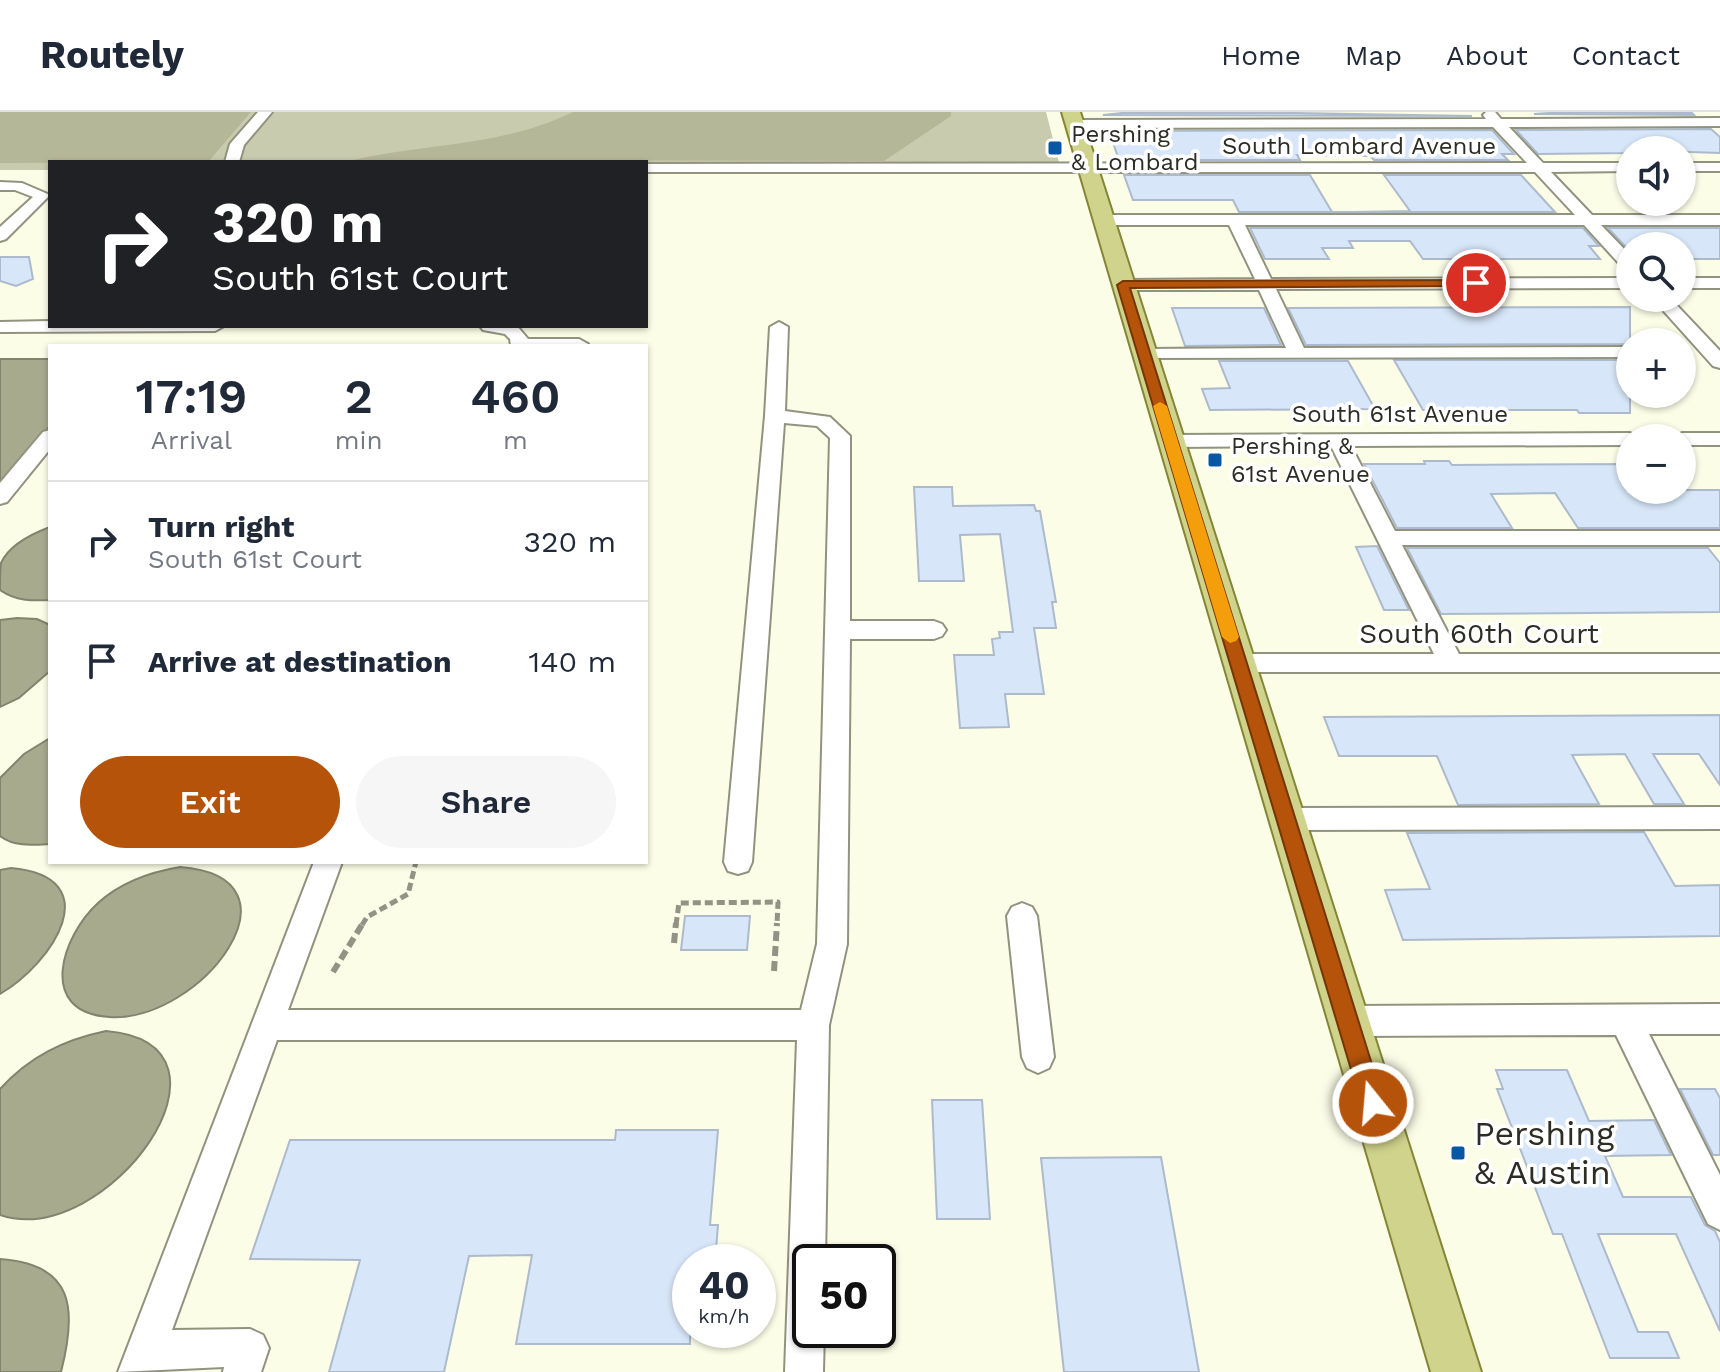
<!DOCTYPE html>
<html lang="en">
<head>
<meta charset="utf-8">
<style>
	body { margin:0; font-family:"Work Sans",sans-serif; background:#f6f6f7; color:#1f2937; height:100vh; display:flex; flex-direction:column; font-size:30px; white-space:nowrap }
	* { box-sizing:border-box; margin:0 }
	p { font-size:26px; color:#747a83 }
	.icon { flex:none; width:44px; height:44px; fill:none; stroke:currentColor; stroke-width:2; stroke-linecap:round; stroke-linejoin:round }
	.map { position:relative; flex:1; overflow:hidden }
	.side { position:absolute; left:48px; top:232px; width:600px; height:520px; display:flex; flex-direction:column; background:#fff; border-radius:0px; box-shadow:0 2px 6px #0004 }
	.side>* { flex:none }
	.hud { position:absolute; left:48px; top:48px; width:600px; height:168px; border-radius:0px; box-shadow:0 2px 6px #0004; background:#202124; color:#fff; overflow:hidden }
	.buttons { position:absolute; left:1616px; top:24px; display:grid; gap:16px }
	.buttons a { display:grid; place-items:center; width:80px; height:80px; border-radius:50%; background:#fff; box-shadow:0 2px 6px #0004; font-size:40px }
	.speed { position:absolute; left:672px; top:1132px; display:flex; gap:16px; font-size:40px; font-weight:700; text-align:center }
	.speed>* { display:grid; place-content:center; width:104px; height:104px; border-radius:50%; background:#fff; box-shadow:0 2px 6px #0004; line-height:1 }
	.speed small { font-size:20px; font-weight:400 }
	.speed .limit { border:4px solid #111; border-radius:12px; background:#fff; color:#111 }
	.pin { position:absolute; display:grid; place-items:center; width:68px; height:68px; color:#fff; margin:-34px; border:4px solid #fff; border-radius:50%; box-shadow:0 2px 8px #0007 }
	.me { position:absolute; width:88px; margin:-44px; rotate:343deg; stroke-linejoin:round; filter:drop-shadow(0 0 6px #0008) }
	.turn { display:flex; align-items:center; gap:28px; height:168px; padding:0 32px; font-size:36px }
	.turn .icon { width:104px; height:104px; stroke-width:2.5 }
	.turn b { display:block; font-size:56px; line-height:68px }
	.eta { display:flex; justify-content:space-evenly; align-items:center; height:136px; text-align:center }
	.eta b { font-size:48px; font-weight:600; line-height:56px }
	.cta { display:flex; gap:16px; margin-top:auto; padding:16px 32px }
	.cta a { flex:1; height:92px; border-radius:48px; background:#b45309; color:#fff; font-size:32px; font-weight:600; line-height:92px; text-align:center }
	.cta a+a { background:#f6f6f7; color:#1f2937 }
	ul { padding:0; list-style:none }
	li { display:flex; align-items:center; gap:24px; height:120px; padding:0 32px; border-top:2px solid #e0e1e3 }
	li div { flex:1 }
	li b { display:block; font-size:30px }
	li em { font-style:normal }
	header { display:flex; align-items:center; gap:48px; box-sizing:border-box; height:112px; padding:0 40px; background:#fff; border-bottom:2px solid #e0e1e3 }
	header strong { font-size:38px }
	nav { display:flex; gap:44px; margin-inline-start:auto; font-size:28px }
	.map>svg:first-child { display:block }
	.green { fill:#c8cbae }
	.forest { fill:#b5b799 }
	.water { fill:#a7aa8c; stroke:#82846d; stroke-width:2 }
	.building { fill:#d7e6f8; stroke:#acbacc; stroke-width:2 }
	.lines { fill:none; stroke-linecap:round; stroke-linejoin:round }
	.minor-casing { stroke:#91937f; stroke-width:4 }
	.major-casing { stroke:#838635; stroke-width:4 }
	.path-far1 { stroke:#929384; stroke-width:5; stroke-dasharray:8 4; stroke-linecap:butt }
	.path { stroke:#929384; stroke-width:6; stroke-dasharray:10 5; stroke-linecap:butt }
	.minor { fill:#fff; fill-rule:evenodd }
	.major { fill:#d0d38b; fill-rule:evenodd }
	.route { fill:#b45309; stroke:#753606; stroke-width:2 }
	.slow { fill:#f59e0b }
	.poi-dot { fill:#0757a5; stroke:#fff; stroke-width:3 }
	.labels { text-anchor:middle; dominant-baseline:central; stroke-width:7; stroke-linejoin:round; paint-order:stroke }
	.far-poi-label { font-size:24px; fill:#2d2d25; stroke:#fff; text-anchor:start }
	.far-street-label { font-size:24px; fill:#2d2d25; stroke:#fff }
	.street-label { font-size:28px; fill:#2d2d25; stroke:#fff }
	.near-poi-label { font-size:34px; fill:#2d2d25; stroke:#fff; text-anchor:start }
</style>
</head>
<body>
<header>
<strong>Routely</strong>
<nav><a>Home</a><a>Map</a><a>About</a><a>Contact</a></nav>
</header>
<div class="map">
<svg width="1720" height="1260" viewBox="0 0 1720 1260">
	<rect width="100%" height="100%" fill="#fbfde7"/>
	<path class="green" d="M0,0H1046L1062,62L646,61V50H50V58H0Z"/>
	<g class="forest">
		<path d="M0,0H251L208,50L0,51Z"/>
		<path d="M573,0H951V4L884,49L353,48C428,31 501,35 573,0Z"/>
	</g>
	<g class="water">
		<path d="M0,247H50V314L0,375Z"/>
		<path d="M50,415V488C31,489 16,489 0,478C0,470 0,458 1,451C9,433 34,421 50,415Z"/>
		<path d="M17,506L37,507L50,513V559L19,586L0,595V508Z"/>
		<path d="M50,626V732C33,733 14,735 0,724V666L24,642Z"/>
		<path d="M180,755C312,765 201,911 109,905C36,900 62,824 98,791C121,770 150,760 180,755Z"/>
		<path d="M11,756C110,765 52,852 0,882V758Z"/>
		<path d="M106,919C258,932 106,1139 0,1103V977C29,945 63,928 106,919Z"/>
		<path d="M0,1147C75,1152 77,1198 61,1260H0Z"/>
	</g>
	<g class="building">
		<path d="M1565,0L1692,1L1694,3L1534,2Z"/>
		<path d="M1295,1L1472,4L1103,3L1122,1Z"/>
		<path d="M1711,17L1720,25V41L1630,38V41L1538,42L1516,18Z"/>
		<path d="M1492,18L1514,42H1502L1508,48H1374L1370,44L1297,43L1300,48H1119L1109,19Z"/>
		<path d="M1124,63H1310L1332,100H1353L1410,99L1384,63H1521L1555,100H1239L1233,88H1133Z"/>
		<path d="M1250,116H1583L1599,134H1589L1600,147H1423L1410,129H1349L1353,136H1322L1329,147H1265Z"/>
		<path d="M1608,116H1720V147H1682V134H1625Z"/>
		<path d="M0,145H29L33,167L16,174L0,169Z"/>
		<path d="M1630,195V232L1306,233L1288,196Z"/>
		<path d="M1172,196H1264L1281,233L1185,234Z"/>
		<path d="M1394,248H1630V301H1579L1577,298H1423Z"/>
		<path d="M1219,249H1348L1375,297L1210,298L1202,277L1230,276Z"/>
		<path d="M1424,349H1449L1452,353L1630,352V378H1720V416H1578L1555,381L1491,382L1512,416H1397L1364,352H1425Z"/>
		<path d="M914,375H952L953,394L1034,393L1036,399H1040L1056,490H1052L1056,516H1034L1044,582H1005L1009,615L960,616L954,543H994L992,527L1000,526L999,520H1013L1000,422L960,423L964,469H919Z"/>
		<path d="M1377,434L1409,498H1384L1356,435Z"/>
		<path d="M1407,436H1708L1720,451V500L1441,502Z"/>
		<path d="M1720,603V673L1699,642H1653L1684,692H1654L1625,642L1572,643L1599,692L1458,693L1437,644H1339L1324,605Z"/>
		<path d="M1644,720L1675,774L1720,773V824L1403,828L1385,778L1430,777L1407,721Z"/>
		<path d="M685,804H750L747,838H681Z"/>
		<path d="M1496,958H1567L1589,1009L1654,1008L1671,1043L1605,1044L1623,1085H1691L1705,1113L1715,1119L1720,1130V1219L1676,1122H1598L1638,1220H1668L1679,1246H1610L1562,1122H1553L1497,977H1503Z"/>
		<path d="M1680,977H1715L1720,986V1043H1713Z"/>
		<path d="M932,988H982L990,1107H937Z"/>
		<path d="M616,1018H718L710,1113H718L715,1150H690V1232H516L532,1143L469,1144L444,1260H329L360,1148L250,1147L290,1028H615Z"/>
		<path d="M1161,1045L1199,1260H1064L1041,1046Z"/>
	</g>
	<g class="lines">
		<g class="minor-casing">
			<g id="minor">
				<path d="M258,0H272L244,33L239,50H225L230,32Z"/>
				<path d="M1486,0H1495L1501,7L1720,6V14L1509,15L1543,51H1630V59L1551,60L1592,103H1720V113H1601L1630,143V158L1624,157L1584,113H1245L1271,167L1630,166V176L1276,177L1304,236L1630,235V245L1138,246L1135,242L1144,237L1286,236L1259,178H1123L1115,173L1123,168L1255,167L1229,113H1104L1096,108L1104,103H1575L1535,60H646V52L1527,51L1493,15L1075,16L1068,12L1075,8L1486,7L1483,3Z"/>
				<rect x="1682" y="51" width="38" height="8"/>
				<path d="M0,70L22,71L50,83L6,127L0,129V115L33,85L15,78H0Z"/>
				<rect x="1682" y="166" width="38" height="10"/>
				<path d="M1652,186H1670L1720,239V256L1713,254Z"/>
				<path d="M50,209V214H224L215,219L0,220V210Z"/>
				<path d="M779,210L788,215L785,299L830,305L850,324V509H934L942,512L946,518L942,524L934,527H850L847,832L829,913L825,1150H810V1218H824L823,1260H785L797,928H277L172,1218L250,1217L263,1223L269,1236L261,1260H223L224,1255L118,1260L314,750H342L288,898H801L817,832L830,326L817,314L784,311L752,750L748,759L738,762L728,759L724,750L765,304L770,215Z"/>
				<path d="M480,214H517L528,227H579L588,232L511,234L510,227L505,222L483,218Z"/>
				<path d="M50,318V337L7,390L0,392V371L43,320Z"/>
				<path d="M1630,321L1639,326H1630V333L1351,334L1395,419H1720V433H1402L1459,542H1720V560H1238L1229,557L1226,551L1229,545L1238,542H1434L1331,334L1171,335L1161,329L1171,323Z"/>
				<path d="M1682,321H1720V333H1682V326H1673Z"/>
				<path d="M1720,695V717L1286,718L1276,715L1272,707L1276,699L1286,696Z"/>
				<path d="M1022,791L1032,795L1037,804L1054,945L1049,956L1038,961L1027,956L1022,945L1007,804L1012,795Z"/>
				<path d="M1720,892V922H1649L1720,1063V1118L1708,1112L1616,923L1348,924L1337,920L1332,909L1337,898L1348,894Z"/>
			</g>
		</g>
		<g class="major-casing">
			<path id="major" d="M1062,0H1080L1481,1260H1431Z"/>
		</g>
		<g class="path-far1">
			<path d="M362,813L367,805L408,782L416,750"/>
			<path d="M676,813L679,791L778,790L777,813"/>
		</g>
		<g class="path">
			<path d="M674,831L676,811"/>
			<path d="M774,859L777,811"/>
			<path d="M333,860L363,811"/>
		</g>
		<use href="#minor" class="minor"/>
		<use href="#major" class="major"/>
	</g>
	<path class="route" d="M1476,168L1482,171L1480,174L1130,176L1384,991L1381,999L1373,1002L1365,999L1361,991L1117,173L1123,169Z"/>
	<path class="slow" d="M1160,290L1167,294L1239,525L1236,529L1230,531L1222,525L1153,294Z"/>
	<g class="poi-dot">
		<rect x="1047" y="28" width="16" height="16" rx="4"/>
		<rect x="1207" y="340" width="16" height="16" rx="4"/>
		<rect x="1450" y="1033" width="16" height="16" rx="4"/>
	</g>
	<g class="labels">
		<g class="far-poi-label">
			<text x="1071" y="22">Pershing<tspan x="1071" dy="28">&amp; Lombard</tspan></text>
			<text x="1231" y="334">Pershing &amp;<tspan x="1231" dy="28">61st Avenue</tspan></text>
		</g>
		<g class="far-street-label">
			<text x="1359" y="34">South Lombard Avenue</text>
			<text x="1400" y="302">South 61st Avenue</text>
		</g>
		<g class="street-label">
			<text x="1479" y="521">South 60th Court</text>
		</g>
		<g class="near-poi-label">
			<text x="1474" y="1021">Pershing<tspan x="1474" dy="39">&amp; Austin</tspan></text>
		</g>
	</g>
</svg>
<div class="buttons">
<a><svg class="icon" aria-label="sound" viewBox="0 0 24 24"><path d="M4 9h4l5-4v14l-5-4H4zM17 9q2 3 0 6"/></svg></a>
<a><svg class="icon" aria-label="search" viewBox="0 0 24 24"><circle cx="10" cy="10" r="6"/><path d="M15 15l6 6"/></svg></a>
<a>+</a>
<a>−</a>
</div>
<div class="speed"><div>40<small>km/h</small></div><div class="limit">50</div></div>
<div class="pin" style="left:1476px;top:171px;background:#d93025"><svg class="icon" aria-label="arrive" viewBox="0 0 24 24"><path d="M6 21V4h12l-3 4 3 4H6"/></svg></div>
<svg class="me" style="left:1373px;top:991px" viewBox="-20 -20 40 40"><circle r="17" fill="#b45309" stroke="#fff" stroke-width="3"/><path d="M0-11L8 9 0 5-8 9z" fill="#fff"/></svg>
<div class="hud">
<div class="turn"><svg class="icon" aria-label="right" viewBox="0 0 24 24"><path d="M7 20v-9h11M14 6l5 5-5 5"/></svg><div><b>320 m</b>South 61st Court</div></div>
</div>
<section class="side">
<div class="eta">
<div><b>17:19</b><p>Arrival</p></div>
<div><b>2</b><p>min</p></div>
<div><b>460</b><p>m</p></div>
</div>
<ul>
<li><svg class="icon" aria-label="right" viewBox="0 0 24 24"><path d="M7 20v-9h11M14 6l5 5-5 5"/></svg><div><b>Turn right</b><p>South 61st Court</p></div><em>320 m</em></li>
<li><svg class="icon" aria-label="arrive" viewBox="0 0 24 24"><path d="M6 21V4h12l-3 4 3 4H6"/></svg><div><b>Arrive at destination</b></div><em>140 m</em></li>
</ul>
<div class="cta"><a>Exit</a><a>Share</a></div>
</section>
</div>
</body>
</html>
